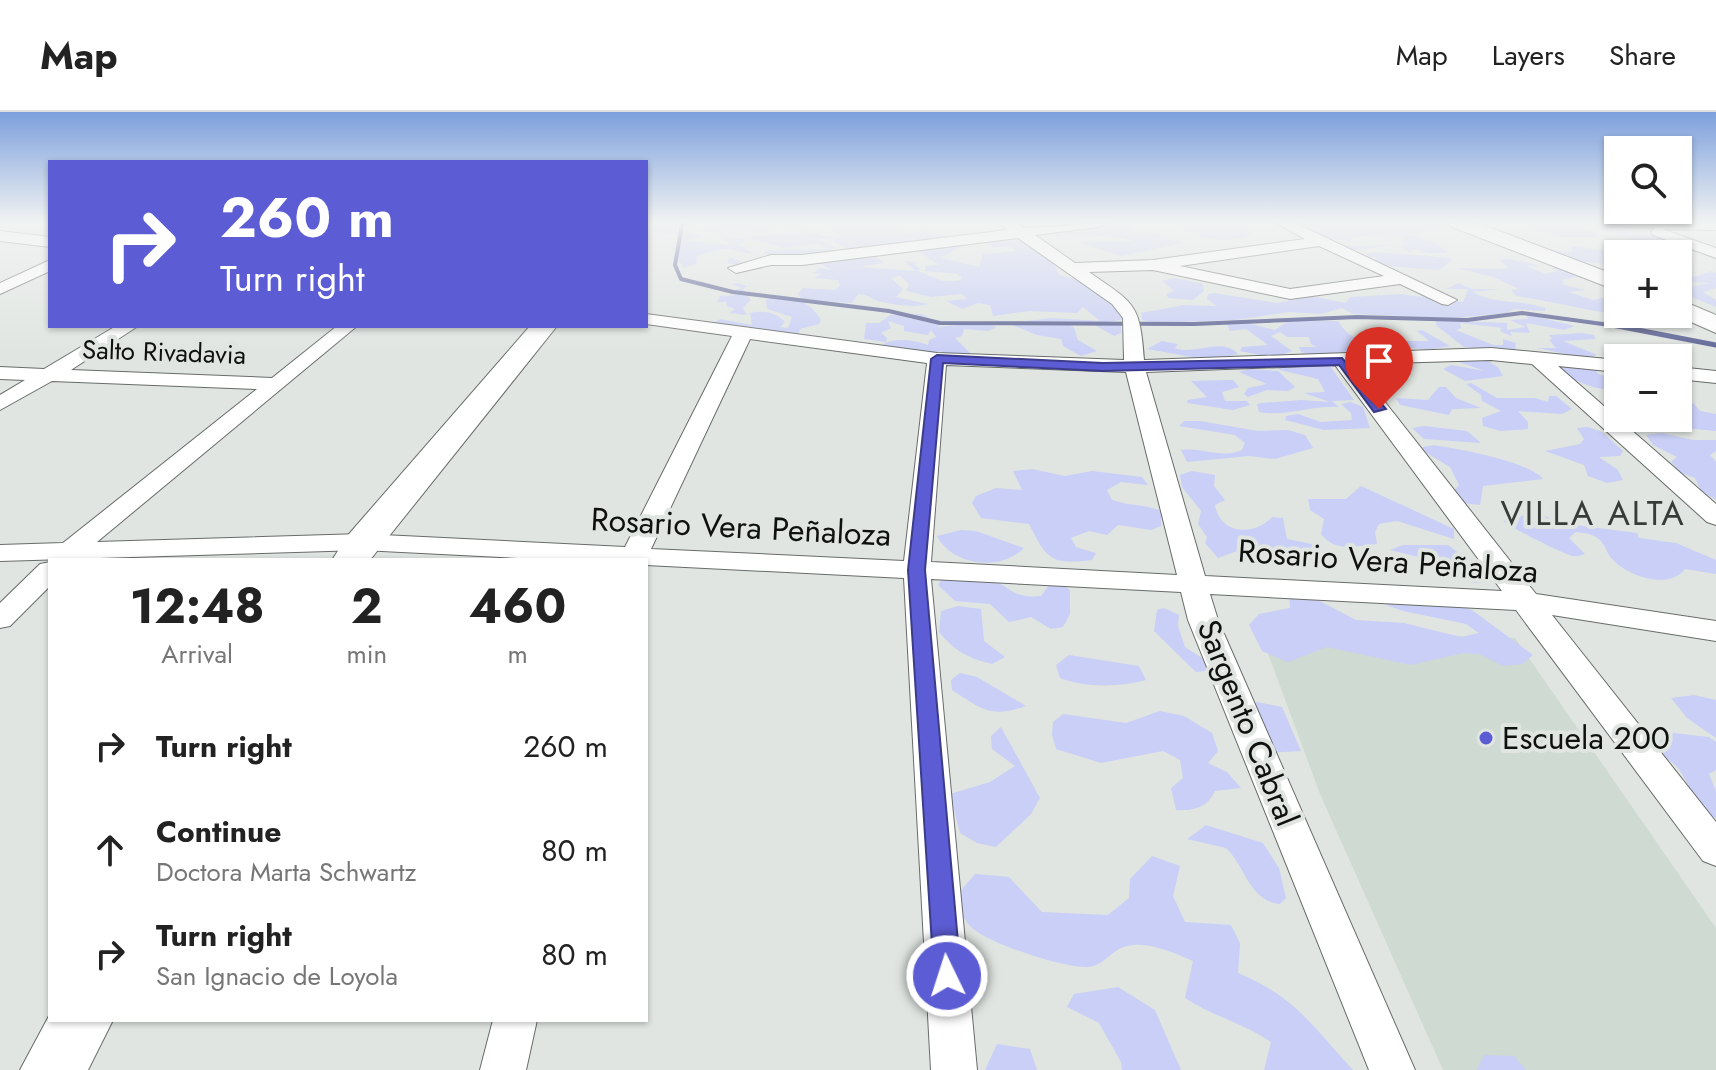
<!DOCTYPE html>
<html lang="en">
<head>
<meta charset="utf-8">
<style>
	body { margin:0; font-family:Jost,sans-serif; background:#f2f2f2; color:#222; height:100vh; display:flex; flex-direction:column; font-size:30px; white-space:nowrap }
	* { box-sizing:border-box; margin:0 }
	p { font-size:26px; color:#767676 }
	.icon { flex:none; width:44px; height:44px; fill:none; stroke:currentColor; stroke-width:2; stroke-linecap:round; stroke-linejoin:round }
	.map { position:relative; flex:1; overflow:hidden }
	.panel { position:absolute; left:48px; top:446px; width:600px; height:464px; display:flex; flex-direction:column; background:#fff; border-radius:0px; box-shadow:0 2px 6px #0004 }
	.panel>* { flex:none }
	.banner { position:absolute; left:48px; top:48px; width:600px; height:168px; border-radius:0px; box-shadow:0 2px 6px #0004; background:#5c5cd4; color:#fff; overflow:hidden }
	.tools { position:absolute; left:1604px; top:24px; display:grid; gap:16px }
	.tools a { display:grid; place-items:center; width:88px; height:88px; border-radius:0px; background:#fff; box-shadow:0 2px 6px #0004; font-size:40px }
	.pin { position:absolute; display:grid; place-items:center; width:68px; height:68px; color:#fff; margin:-82px -34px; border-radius:50% 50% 50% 0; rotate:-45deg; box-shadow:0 0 8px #0007 }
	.pin .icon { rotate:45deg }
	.me { position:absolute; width:88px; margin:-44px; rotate:356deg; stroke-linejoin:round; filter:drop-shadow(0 0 6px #0008) }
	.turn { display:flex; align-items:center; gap:28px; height:168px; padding:0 40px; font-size:36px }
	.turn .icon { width:104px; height:104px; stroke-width:2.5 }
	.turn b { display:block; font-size:56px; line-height:68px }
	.eta { display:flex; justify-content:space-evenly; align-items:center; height:136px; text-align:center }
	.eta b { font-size:48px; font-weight:700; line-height:56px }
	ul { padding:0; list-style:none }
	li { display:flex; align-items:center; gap:24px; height:104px; padding:0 40px }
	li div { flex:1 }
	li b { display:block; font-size:30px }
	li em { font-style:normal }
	header { display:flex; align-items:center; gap:48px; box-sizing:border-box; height:112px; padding:0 40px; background:#fff; border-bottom:2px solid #e0e0e0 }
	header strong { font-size:38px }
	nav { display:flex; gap:44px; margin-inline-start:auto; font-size:28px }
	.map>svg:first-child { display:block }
	.built { fill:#cedad2 }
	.green { fill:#c9cff6 }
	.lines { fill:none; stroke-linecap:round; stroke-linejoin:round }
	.stream-far1 { stroke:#5b6193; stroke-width:4 }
	.stream { stroke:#5b6193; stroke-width:5 }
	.minor-casing { stroke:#686c69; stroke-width:2 }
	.secondary-casing { stroke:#686c69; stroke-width:2 }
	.minor { fill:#fff; fill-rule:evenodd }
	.secondary { fill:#fff; fill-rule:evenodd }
	.route { fill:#5c5cd4; stroke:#3c3c8a; stroke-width:2 }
	.poi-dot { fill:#5c5cd4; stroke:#e0e5e1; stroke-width:3 }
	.labels { text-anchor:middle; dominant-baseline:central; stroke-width:8; stroke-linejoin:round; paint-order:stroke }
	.far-street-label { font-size:26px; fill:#0f110f; stroke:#e0e5e1 }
	.street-label { font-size:32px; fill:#0f110f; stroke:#e0e5e1 }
	.poi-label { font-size:32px; fill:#0f110f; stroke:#e0e5e1; text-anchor:start }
	.neighbourhood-label { font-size:34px; letter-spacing:2px; fill:#383c39; stroke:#e0e5e1 }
</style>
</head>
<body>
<header>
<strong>Map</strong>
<nav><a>Map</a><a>Layers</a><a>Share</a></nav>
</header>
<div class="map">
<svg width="1716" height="958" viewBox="0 0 1716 958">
	<rect width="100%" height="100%" fill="#e0e5e1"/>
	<path class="built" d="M1259,517L1515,526L1716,816V958H1443L1320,682Z"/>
	<g class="green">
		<path d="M646,111H699L686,121L702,124L685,129L731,133L718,124L744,127L746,129L737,132L754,141C742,143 737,137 726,137C716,137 706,141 697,144L696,152L684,156L676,144L678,127L682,123L654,121Z"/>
		<path d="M723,111H803L804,119L833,126L818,127L836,136L827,137L819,131L785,136L751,127V124L803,122L802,118L779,114L759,121L732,116L718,121L698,117Z"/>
		<path d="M819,111H891L904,122L929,118L935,122L973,126L847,137L833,129L840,124L830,114Z"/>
		<path d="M1133,111L1128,115L1132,120L1159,121L1161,127L1154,129L1175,127L1182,131L1121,144L1079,130H1133C1119,120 1073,127 1049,119Z"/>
		<path d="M1185,111L1199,118L1208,116V111L1254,121C1231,133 1198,129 1179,112Z"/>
		<path d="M1298,111H1448L1457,115V119L1443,116L1409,122L1437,131L1447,141H1427L1416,137L1409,140L1398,133L1350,138L1346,134L1405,133L1401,129L1405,126L1396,122L1353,125L1350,129C1331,127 1316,124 1300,115H1311Z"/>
		<path d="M1557,111L1595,120L1598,125H1562L1521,114Z"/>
		<path d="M1580,111L1624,113L1700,141L1638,130Z"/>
		<path d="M1018,124L1036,135L1040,142L1051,146L1059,163L1091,171L1126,207L1108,210L1121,214V221L1114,224L1093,212H1068L1074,216L1078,228L1097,239L1081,244L1063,234L1061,227L1037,223L1007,211L1053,206L1100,209L1083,195L1077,201L1029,199L993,204L990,193L978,191L962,197L946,189L967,187L962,182L931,185L906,179L909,172L900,164L891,166L903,177L896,185L928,192C915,196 896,193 882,190C871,188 869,182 858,182L852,191L801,187L798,182L803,176L835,178L840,174L838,168L814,166L823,161L813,162L819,156L831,158L818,150L835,151L833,146L744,154L727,151L730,145L741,150L773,143L765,142V139C793,138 869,133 884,151L839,158L861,155L915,159L904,149L917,150L914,152L920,157L918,159L943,169H958L962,166L957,162L925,159V154L939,153L915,137L949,130L963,133L941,146L979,155L983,142L1016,139L1013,135H993L983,129Z"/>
		<path d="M1571,134L1606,139L1618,145V160L1600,151L1576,149L1551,139L1573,140Z"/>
		<path d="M1373,140C1401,143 1425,142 1453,147L1439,158L1372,153L1370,150L1377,146L1367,144V141Z"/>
		<path d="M1508,147L1539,153L1526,154L1546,162L1558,159L1552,156H1568L1585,163L1561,168L1565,170L1561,172L1585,178L1569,180L1593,188L1618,183V198L1607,197L1628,203C1590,200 1554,189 1516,184L1511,178L1519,177L1493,165L1458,156L1505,157L1509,156L1499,148Z"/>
		<path d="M1712,159L1716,161V176L1703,180L1716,188V195L1684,182L1681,177L1709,171L1678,169V159L1694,165Z"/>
		<path d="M1174,166L1203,172L1204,179L1193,188L1168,186L1166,182L1174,179L1162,169Z"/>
		<path d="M738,171L747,174L743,177L751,188L743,196L747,203L729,201L735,197L727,194L726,190H717L720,184L736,183L732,179L742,176L731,172Z"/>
		<path d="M1458,171L1472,177H1500L1473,180C1495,193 1521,187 1545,196V199L1514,197L1507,201L1454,206L1353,202L1342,196L1321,202L1289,200L1236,208L1275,218L1288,209H1338C1349,226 1356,228 1376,229L1370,223L1374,221L1393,227L1391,229H1429L1417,219L1422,218L1450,234L1426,238L1401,234L1312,243L1301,240L1299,235H1317L1311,232L1309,225H1287L1280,220L1271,224L1292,239L1274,246L1240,239L1242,235L1268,233L1246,217L1230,219L1227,212L1232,208L1155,211L1142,208L1141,201L1184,193L1217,194L1207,187L1208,182L1214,181L1278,191L1312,184L1345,191L1351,185L1400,182L1463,190L1468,177H1446Z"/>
		<path d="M779,183C798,186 811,191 821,208L819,212L800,217L797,224L711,213L720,207L752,213L750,201C763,198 776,200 785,210L780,215L788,216L792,205L767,197L766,188Z"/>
		<path d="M921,202L940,211L938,215L982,210L997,215L988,219L964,217L962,224L955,226L971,242C959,244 949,247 940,239L934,243L887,237L883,232C894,225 916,228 928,233L929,228L936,225L931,218L928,223L904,219V214L888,209L891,216L881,221L887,226L886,230L864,227L866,211H879L890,203Z"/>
		<path d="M1526,202L1575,214L1564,218L1526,211L1530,221L1510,220L1512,224L1501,220L1500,217L1504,216L1460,211L1461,216L1456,218L1493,233H1503V227L1516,231L1515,239L1464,235L1437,214L1435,208L1507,211V218L1525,215L1510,208L1528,207Z"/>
		<path d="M1581,221L1594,223L1595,227L1563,229L1597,243L1585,246L1537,236H1556L1549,228L1552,227L1549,223Z"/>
		<path d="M1162,229L1178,232L1175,236C1194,244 1222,224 1238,242L1209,248L1147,237Z"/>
		<path d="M1482,246L1498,255L1503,264L1465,269L1443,257L1451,253L1485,259L1450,247Z"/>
		<path d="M1328,251L1354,288L1332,289L1339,295C1312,293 1286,305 1259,300L1257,292L1262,291L1301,288L1330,290L1304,281L1325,280L1318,267L1280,258L1272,252Z"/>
		<path d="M1550,251L1595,255L1598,262L1618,267V278C1596,279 1565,267 1550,251Z"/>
		<path d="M1248,257L1278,259L1295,275L1288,279L1267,278L1248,285L1244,282L1248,276L1267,272L1239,260Z"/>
		<path d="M1226,268H1233L1239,275L1222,280L1225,289H1247L1250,293L1233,298L1187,291L1188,288L1207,285L1191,269Z"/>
		<path d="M1471,271L1497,286H1535L1548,290L1549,284H1556L1572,297L1562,302L1518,299L1528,310V317L1500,319L1483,314L1482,306L1501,299L1482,289L1481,283L1466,272Z"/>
		<path d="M1439,275H1446L1456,286L1481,296L1452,297L1449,303L1400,293L1396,286L1428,288Z"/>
		<path d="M1678,288L1693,291L1700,299L1716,302V319L1653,313L1632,307L1678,306L1683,303L1678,298Z"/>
		<path d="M1351,290L1363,295L1370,316L1324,318L1285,308L1286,304L1298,302L1321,310L1352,308L1351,301L1341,292Z"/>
		<path d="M1200,309L1258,319L1288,318L1305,323L1313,336L1275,347L1249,344L1187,350L1181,338C1201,335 1224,347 1242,338L1245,331L1235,323L1179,314L1184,309Z"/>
		<path d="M1424,314L1467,319L1481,331L1424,327L1412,316Z"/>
		<path d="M1588,315L1602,320L1623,339L1620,344L1599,345L1618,358L1623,368L1607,371L1588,364L1584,353L1545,339L1580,332L1584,327L1577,316Z"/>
		<path d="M1662,321L1693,328H1716V339L1710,343L1716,350V388L1701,379L1695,366L1681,361L1671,350L1677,345L1653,333L1646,323Z"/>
		<path d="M1434,333C1459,337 1528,349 1543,367L1483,374L1480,393L1455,390L1453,379L1459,373L1450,355L1418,336Z"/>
		<path d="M1032,357L1065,364L1092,359L1142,365L1148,373L1121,370L1107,378L1112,388C1129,394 1145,392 1161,399V414L1151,418L1118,413L1107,423L1089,419L1071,426L1076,435L1096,441L1092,448C1050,453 1047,447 1029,412L981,406L972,391L976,384L996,376L1022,378L1013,359Z"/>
		<path d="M1192,359L1215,363L1214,374L1225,388L1215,393C1219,422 1254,425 1272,405L1283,406L1287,427L1316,433L1328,445L1302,449L1251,434L1218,446L1205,431L1207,425L1198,412L1201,399L1182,375L1180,363Z"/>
		<path d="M1361,374L1454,417V427L1397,409L1379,412L1375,420L1377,432C1355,434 1336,441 1321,422L1324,407L1310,398L1308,387H1346Z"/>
		<path d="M1533,401L1575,413L1637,421L1639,426L1676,431L1716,448V462L1685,457C1669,478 1629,465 1612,447C1605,439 1606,430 1594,424C1589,421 1582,421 1576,420L1569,426L1585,442C1581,443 1577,445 1573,444C1567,444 1508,414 1503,409Z"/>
		<path d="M961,418L976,419L1024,436C1000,460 953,454 937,424Z"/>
		<path d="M1403,433H1448L1496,469L1474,471L1439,450L1390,438Z"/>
		<path d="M943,465C957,465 974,464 988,467C1011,473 1010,487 1041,484L1049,473L1060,470L1070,478V502L1063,515L1051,517L1031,505L1009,510L990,492L955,489L938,473Z"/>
		<path d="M1289,480L1310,484L1356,508L1404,511L1461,525L1479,521L1466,512L1403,499L1370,487L1442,488L1472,498L1533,543L1522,552L1503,554L1479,542L1463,541L1411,553L1327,535L1288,550L1262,539L1249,513L1259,502L1290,496Z"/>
		<path d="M958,494L981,497L984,529L1005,545L992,552C968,546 955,539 939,520L941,499Z"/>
		<path d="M1164,496L1179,503L1178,514L1185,535L1202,546L1207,553L1205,559L1196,560L1154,519L1157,498Z"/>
		<path d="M1069,543L1139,554L1146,568C1120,575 1085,576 1060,566L1056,553Z"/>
		<path d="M960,561L977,565L1026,594C990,606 983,598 952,578L951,568Z"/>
		<path d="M1694,583L1716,588V626L1687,606L1671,586Z"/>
		<path d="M1257,590L1282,595L1301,639L1267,641L1242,599Z"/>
		<path d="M1160,599L1184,604L1212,621L1218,639L1208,651L1227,660L1241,676L1215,679C1207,696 1193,699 1176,698L1171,676L1183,666L1180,648L1163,639L1101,651L1056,637L1052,623L1053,610L1063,602L1126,611Z"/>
		<path d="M1001,615L1040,686L1031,702L996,735L977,731L960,721L950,682L990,670L1015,654L992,637L991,624Z"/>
		<path d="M1674,621L1709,625L1716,630V658L1709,662L1716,679V706C1692,697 1691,670 1676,654C1671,648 1660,644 1653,640L1661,628Z"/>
		<path d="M1206,713L1263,731L1279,756L1286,786L1280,792C1249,789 1246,755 1226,736L1187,727Z"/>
		<path d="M1152,744L1180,754L1173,784L1185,810L1231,813L1240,831L1238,861C1297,886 1311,913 1353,958H1264L1271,930C1243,911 1212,904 1185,886L1193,849C1171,840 1139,824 1116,839C1106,846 1098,856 1084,855C1061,855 982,830 968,812C962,805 960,791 957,783L975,762L1009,765L1042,800L1108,803L1129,786L1130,767Z"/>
		<path d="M1118,875L1155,898L1181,958H1122L1121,950L1099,911L1067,895L1074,882Z"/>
		<path d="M997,932L1030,937L1037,958H985Z"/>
		<path d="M1484,943L1514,944L1526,958H1477Z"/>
	</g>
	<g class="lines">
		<path class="stream-far1" d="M686,111L682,113L675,153L681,167L733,180L889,199L940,211L1194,212L1357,205L1467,208L1522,201L1617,214"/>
		<path class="stream" d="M1607,212L1716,233"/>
		<g class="minor-casing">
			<g id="minor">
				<path d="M1000,111H1017L1024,116L1106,111L1099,115L1035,123L1075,151L1153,148L1305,127L1276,111H1295L1457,188L1448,193L1442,192L1400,172L1290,187L1153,158L1089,160C1135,192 1140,191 1144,248L1491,236L1618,248V260L1558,254L1716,392V413L1707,410L1532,252L1491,248L1355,252L1536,482L1716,509V529L1552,503L1716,710V754L1703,749L1516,498L1210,482L1218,508L1415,958H1369L1188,508L1181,480L931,467L977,958H931L904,466L646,453V448H558L362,438L0,449V433L63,431L257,277L52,269L0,298V283L25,268L0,267V255L44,257L116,214H138L71,258L272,266L337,214H357L97,430L362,422L625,435L732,224L646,212V202L937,241L1124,248L1123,206L1112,192L1018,126L802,153H771L736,161L728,156L771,143H802L1007,118ZM1319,134L1384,164L1290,177L1180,154ZM750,227L927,251L904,449L651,437ZM946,253L1126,260L1177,463L931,450ZM1335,253L1502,479L1205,464L1146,260Z"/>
				<path d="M1618,111H1716V118L1662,117L1716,136V146L1653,123L1651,120L1655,116L1625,115Z"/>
				<path d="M0,119L50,125V135L0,129Z"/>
				<path d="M50,148V159L0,182V171Z"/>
				<path d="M1678,255L1716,259V271L1678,267Z"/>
				<path d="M50,450V474L10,514L0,516V491L40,452Z"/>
				<path d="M493,908H537L526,958H480Z"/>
			</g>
		</g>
		<g class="secondary-casing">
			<g id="secondary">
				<path d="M1449,111H1478L1618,164V179L1452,115Z"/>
				<path d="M1678,187L1716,203V221L1673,202H1678Z"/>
				<path d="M530,214H557L370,448H332L349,422Z"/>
				<path d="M50,902V908H113L88,958H20Z"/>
			</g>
		</g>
		<use href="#minor" class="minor"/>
		<use href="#secondary" class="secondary"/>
	</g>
	<linearGradient id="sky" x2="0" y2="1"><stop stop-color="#7da0dd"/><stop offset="0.45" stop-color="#f1f3f2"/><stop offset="1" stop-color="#f1f3f2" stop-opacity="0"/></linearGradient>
	<rect width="1716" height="245" fill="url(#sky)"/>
	<path class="route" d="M937,243L1103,251L1342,246L1386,297L1374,300L1339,253L1103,259L943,251L925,458L961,864L957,873L947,877L938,873L934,864L908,458L931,247Z"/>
	<circle class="poi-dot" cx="1486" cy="626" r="8"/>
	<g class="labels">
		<g class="far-street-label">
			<text transform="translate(164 240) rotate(2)">Salto Rivadavia</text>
		</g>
		<g class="street-label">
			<text transform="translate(741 415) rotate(3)">Rosario Vera Peñaloza</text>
			<text transform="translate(1388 449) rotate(4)">Rosario Vera Peñaloza</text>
			<text transform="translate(1248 611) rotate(68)">Sargento Cabral</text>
		</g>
		<g class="poi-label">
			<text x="1502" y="626">Escuela 200</text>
		</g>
		<g class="neighbourhood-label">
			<text x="1593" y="401">VILLA ALTA</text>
		</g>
	</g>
</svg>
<div class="tools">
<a><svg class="icon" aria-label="search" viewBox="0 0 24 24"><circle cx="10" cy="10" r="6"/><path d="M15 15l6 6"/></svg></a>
<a>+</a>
<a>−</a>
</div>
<div class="pin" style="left:1379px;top:297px;background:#d93025"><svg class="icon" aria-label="arrive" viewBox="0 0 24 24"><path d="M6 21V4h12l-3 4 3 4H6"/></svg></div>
<svg class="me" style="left:947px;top:864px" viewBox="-20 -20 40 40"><circle r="17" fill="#5c5cd4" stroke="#fff" stroke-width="3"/><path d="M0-11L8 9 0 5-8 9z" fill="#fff"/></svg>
<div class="banner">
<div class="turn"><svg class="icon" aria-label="right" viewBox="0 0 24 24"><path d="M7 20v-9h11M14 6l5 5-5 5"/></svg><div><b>260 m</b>Turn right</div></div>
</div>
<section class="panel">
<div class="eta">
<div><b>12:48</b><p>Arrival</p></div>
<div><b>2</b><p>min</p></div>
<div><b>460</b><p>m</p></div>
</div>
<ul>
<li><svg class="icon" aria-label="right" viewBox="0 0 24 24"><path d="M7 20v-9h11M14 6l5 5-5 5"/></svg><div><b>Turn right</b></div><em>260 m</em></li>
<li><svg class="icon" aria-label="ahead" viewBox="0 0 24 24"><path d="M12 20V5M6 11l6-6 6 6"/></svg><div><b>Continue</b><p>Doctora Marta Schwartz</p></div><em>80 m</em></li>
<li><svg class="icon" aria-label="right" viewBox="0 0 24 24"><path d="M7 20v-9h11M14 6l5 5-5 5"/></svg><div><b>Turn right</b><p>San Ignacio de Loyola</p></div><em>80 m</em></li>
</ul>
</section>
</div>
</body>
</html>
